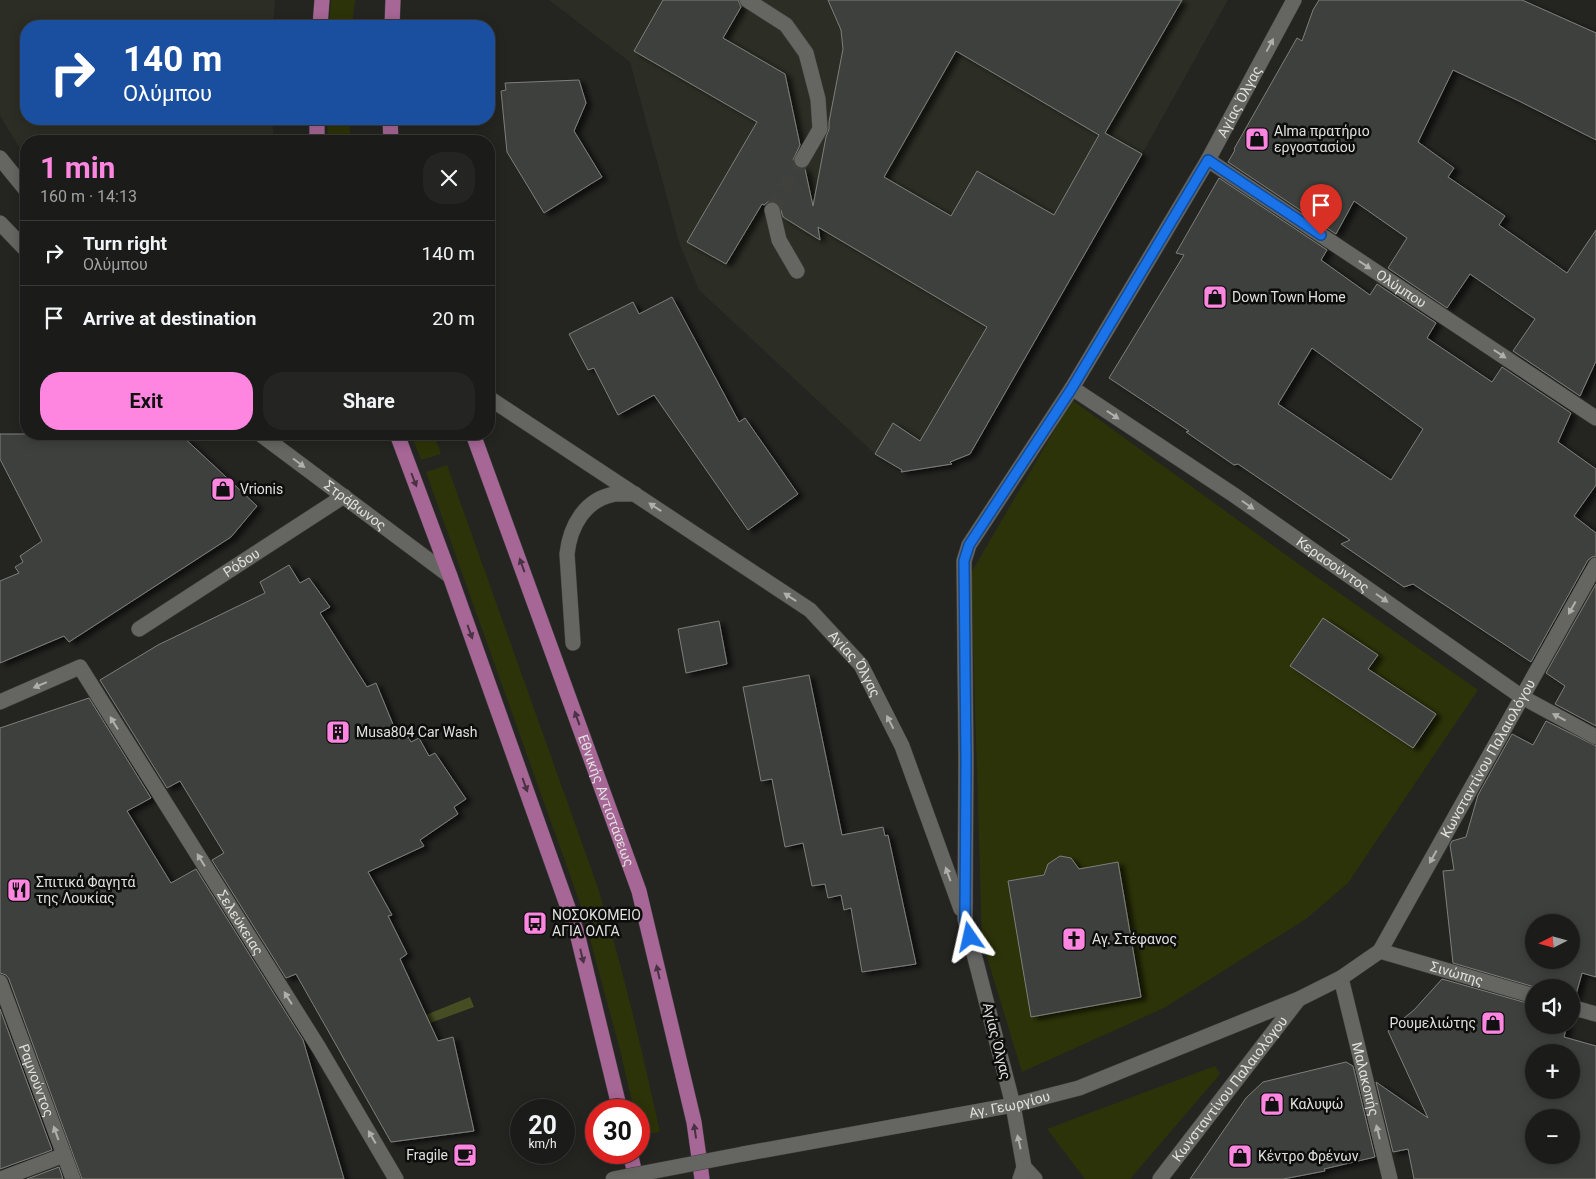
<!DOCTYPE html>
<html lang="en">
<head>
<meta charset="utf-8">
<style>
	body { margin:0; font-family:Roboto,sans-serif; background:#242422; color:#f1f3f6; height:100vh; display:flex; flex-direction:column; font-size:19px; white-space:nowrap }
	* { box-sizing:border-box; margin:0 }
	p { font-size:16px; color:#a0a1a2 }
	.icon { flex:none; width:28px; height:28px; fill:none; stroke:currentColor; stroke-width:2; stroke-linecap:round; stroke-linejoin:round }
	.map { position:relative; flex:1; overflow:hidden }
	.drawer { position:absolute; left:20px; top:135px; width:475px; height:305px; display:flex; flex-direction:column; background:#1b1b19; border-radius:20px; box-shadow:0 2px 12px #0003,0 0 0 1px #393938 }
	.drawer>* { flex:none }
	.hud { position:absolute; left:20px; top:20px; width:475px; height:105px; border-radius:20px; box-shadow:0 2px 12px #0003,0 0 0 1px #393938; background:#1a4fa0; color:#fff; overflow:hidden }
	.needle { width:32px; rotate:264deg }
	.buttons { position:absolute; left:1525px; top:914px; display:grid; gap:10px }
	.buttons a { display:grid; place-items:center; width:55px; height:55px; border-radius:50%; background:#1b1b19; box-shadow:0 2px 12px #0003,0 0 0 1px #393938; font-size:25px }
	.speed { position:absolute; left:510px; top:1099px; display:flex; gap:10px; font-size:25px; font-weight:700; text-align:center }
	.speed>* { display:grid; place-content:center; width:65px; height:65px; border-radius:50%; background:#1b1b19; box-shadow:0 2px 12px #0003,0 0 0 1px #393938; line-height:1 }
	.speed small { font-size:12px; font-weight:400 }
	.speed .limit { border:8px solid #d22; background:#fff; color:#111 }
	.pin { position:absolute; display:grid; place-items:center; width:42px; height:42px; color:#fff; margin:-51px -21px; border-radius:50% 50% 50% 0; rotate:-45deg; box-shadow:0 0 5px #0007 }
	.pin .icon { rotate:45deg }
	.me { position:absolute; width:55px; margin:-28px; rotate:349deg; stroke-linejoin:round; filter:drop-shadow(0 0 4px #0008) }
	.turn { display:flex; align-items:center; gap:18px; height:105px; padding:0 20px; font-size:22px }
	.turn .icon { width:65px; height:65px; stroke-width:2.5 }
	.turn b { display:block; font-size:35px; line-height:42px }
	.round { display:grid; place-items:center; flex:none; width:52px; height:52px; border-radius:20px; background:#242422 }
	.headline { display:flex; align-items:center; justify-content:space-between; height:85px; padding:0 20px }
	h1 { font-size:30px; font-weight:700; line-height:38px; color:#fe86e1 }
	.action { display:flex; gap:10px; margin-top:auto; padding:10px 20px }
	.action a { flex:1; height:58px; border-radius:20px; background:#fe86e1; color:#111; font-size:20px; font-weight:700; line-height:58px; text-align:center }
	.action a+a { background:#242422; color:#f1f3f6 }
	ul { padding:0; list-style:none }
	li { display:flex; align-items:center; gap:15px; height:65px; padding:0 20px; border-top:1px solid #393938 }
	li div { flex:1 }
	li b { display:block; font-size:19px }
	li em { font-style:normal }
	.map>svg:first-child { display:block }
	.built { fill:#2c2e25 }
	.green { fill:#2d3308 }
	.forest { fill:#474d23 }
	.building { fill:#3e3f3c; stroke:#7e7f7b; fill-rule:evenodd; filter:url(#shadow) }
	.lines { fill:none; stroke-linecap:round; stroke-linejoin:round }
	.minor-tunnel { stroke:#40403d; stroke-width:15; stroke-dasharray:15 8; stroke-linecap:butt }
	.minor-casing { stroke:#40403e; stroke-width:16 }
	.major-casing { stroke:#40403e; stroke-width:16 }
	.minor { stroke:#656562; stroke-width:15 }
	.major { stroke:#a66696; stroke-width:15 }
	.minor-bridge-casing { stroke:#40403e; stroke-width:16; stroke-linecap:butt }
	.minor-bridge { stroke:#656562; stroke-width:15 }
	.oneway { fill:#afafac }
	.oneway2 { fill:#4a3143 }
	.route-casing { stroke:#114b97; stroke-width:12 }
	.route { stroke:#1a73e8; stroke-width:9 }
	.labels { text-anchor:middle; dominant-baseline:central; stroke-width:5; stroke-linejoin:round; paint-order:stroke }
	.street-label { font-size:14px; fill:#e0e0de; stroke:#0d0d0c }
	.poi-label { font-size:14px; fill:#e0e0de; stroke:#0d0d0c; text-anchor:start }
</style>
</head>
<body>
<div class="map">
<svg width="1596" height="1179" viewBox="0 0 1596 1179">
	<defs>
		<filter id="shadow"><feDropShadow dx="5.5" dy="3" stdDeviation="2.5" flood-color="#0009"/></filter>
	</defs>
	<rect width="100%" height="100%" fill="#242421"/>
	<g class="built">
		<path d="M0,0H275L273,26H26V119H272L274,141H26V158L0,116Z"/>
		<path d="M549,0H1228L1142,154L966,455L948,463L905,471L875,454L699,290L680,245L630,62Z"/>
	</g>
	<g class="green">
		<path d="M331,0H355L352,26H329Z"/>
		<path d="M327,119H349L351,141H328Z"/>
		<path d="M1072,400L1311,573L1478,690L1348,883L1306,919L1164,1008L1022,1072L982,941L971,573Z"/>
		<path d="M411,434H434L441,454L421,460Z"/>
		<path d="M447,465L598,888C623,968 642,1050 660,1132L639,1135V1110H634L620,1050L581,906L426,472Z"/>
		<path d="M1215,1066L1220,1074L1130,1179H1085L1047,1129Z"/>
	</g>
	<path class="forest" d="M470,997L474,1007L403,1033L344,1061L339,1050Z"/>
	<g class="building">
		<path d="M663,0H738L741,7L723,38L785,74L800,145L793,160L797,168L805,169L813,206L826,137L829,129V122L843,49L841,30L828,0H1182L1105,133L1142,154L970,454L950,462L952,464L901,472L902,470L875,454L893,423L920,441L987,327L818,227L820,240L783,217L779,204L774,201H769L764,205L762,204L726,264L687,242L757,122L634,51ZM956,51L1099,135L1054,215L977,171L951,216L884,177Z"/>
		<path d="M1319,0H1522L1596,33V140L1519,101L1453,70L1418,142L1454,168L1448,177L1505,216L1499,225L1567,273L1596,230V361L1580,396L1513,351L1535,319L1470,274L1447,308L1388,268L1407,238L1354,201L1336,234L1228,162L1235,150L1234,149L1297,38L1302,41L1313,10Z"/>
		<path d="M579,80L586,103L574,131L602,177L544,213L507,152L501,91L506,90L505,83Z"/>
		<path d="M1219,178L1327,250L1321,260L1370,295L1377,284L1436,323L1427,338L1492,382L1502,367L1571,413L1558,442L1596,469V485L1574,516L1596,533V556L1592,557L1588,560L1531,662L1413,584L1404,587L1341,544L1350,540L1238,464L1234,465L1186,432L1189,431L1109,378L1184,255L1176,253ZM1312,348L1423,429L1391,480L1278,404Z"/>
		<path d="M672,297L739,422L745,418L798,494L748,530L654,395L618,415L594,368L588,370L569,334L633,302L639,314Z"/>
		<path d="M0,434H180L257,506L231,537L69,642L64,636L0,663V581L19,573L15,567L23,562L20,556L42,541L0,459Z"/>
		<path d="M289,565L300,583L309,578L330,607L320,613L367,687L376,683L399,739L407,735L411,742L419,738L429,756L435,753L466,799L454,807L458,814L420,840L424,846L368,872L392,915L388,916L407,954L400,959L438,1041L453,1037L474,1131L391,1142L296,974L286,978L212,860L224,853L180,781L167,788L100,680L158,645L265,593L260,582Z"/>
		<path d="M1596,584V726L1555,704L1565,686L1546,673Z"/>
		<path d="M1323,618L1378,655L1368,669L1436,714L1413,748L1290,666Z"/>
		<path d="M719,621L727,664L686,673L678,629Z"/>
		<path d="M809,675L842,835L883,827L885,836L888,835L916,964L862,972L851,908L844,910L841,895L828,898L825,884L812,886L803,843L785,847L772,779L761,781L743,687Z"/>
		<path d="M89,698L151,798L127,811L171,883L196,869L303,1040L344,1179H82L9,979L6,975L0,973V728Z"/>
		<path d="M1546,721L1596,746V977L1582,973L1575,998H1571V988H1538L1453,963L1443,871L1454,870L1450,845L1452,841L1466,837L1478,795L1512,734L1533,745ZM1534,922H1571V960H1534Z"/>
		<path d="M1060,856L1071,858L1079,869L1118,862L1141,997L1031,1017L1008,881L1044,875L1048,864Z"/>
		<path d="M1442,979L1534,1005V1025H1567L1564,1037L1596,1046V1179H1414L1408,1149L1393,1152L1376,1082L1428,1118L1388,1031L1414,1010ZM1534,1052H1571V1090H1534ZM1534,1118H1571V1155H1534Z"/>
		<path d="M0,1009L52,1150L0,1169Z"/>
		<path d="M1346,1062L1353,1066L1375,1157L1324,1169L1325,1171L1283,1179H1190L1246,1098L1263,1082Z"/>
		<path d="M59,1167L63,1179H27Z"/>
	</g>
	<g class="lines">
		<path class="minor-tunnel" d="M772,210L802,160"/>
		<g class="minor-casing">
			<g id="minor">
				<path d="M747,0L786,25L806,53L818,99L820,129L802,160"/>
				<path d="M0,158L26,190"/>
				<path id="s1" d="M1208,160L1596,418"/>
				<path d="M772,210L779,240L797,271"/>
				<path d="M0,223L26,250"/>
				<path id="s2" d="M1072,388L1234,495L1522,697L1596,737"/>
				<path id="s3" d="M489,398L810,610L861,665L902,746L961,909"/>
				<path id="s4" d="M260,434L450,576"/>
				<path id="s5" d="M139,629L344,496"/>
				<path d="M573,643L567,554C570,526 585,499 615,494C621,494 628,494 635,494"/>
				<path id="s6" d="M0,702L80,667L319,1048L396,1179"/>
				<path id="s7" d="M1380,951L1534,996"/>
				<path id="s8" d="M1341,978L1390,1179"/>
				<path id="s9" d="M0,982L73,1179"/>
				<path d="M1571,1007L1596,1014"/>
				<path id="s10" d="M743,1154L1013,1105L1079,1088L1299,999L1341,978L1380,951L1596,565"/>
				<path d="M1024,1167L1035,1179"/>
				<path d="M1,1179L64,1155"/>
				<path id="s11" d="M1020,1179L1024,1167L1013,1105L965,919L966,761L964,561L969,545L1072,388L1208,160L1294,0"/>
				<path id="s12" d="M1160,1179L1298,1000"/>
			</g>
		</g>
		<g class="major-casing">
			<g id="major">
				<path d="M320,26L322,0"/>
				<path d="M392,26L393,0"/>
				<path d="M317,119V141"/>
				<path d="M390,119L391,141"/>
				<path d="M397,434L450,576L577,933L620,1110"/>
				<path id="s13" d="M473,434L639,891L694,1122L702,1179"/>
				<path d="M630,1152L636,1179"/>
			</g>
		</g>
		<use href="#minor" class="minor"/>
		<use href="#major" class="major"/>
		<g class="minor-bridge-casing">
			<path id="minor-bridge" d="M613,1179L743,1154"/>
		</g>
		<use href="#minor-bridge" class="minor-bridge"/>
	</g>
	<defs><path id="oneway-solid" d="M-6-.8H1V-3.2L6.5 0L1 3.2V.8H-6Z" transform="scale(1.25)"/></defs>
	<g class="oneway">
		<use href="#oneway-solid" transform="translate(1270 45) rotate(-62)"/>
		<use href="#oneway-solid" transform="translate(1365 265) rotate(34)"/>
		<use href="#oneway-solid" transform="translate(1500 354) rotate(34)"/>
		<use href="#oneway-solid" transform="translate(1113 415) rotate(34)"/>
		<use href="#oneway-solid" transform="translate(299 463) rotate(37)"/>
		<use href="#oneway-solid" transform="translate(1248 505) rotate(35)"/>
		<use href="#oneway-solid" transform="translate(655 507) rotate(-147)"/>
		<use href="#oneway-solid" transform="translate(790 597) rotate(-147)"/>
		<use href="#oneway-solid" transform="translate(1382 598) rotate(35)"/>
		<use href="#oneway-solid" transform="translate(1572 608) rotate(119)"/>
		<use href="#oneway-solid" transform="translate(40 685) rotate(157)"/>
		<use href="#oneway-solid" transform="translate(1559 717) rotate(-152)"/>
		<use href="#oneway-solid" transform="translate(890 722) rotate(-117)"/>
		<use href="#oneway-solid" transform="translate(114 723) rotate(-122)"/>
		<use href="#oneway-solid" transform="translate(1433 857) rotate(119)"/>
		<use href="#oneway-solid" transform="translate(201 860) rotate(-122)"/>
		<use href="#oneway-solid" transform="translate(948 874) rotate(-110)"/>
		<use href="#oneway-solid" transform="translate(288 998) rotate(-122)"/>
		<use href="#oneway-solid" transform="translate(1378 1132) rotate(-104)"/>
		<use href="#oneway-solid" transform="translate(56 1133) rotate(-110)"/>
		<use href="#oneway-solid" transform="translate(372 1137) rotate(-120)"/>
		<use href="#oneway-solid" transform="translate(1019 1142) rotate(-103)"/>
	</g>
	<g class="oneway2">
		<use href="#oneway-solid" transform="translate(414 480) rotate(69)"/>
		<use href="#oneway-solid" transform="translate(522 565) rotate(-110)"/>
		<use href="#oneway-solid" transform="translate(470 632) rotate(70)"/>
		<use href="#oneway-solid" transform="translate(577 718) rotate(-110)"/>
		<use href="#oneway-solid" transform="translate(525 785) rotate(70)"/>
		<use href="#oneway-solid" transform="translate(582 956) rotate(76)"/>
		<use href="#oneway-solid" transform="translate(658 972) rotate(-103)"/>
		<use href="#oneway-solid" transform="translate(695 1131) rotate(-98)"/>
	</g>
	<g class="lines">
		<g class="route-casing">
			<path id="route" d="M970,937L965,920L966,762L964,561L969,545L1072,388L1208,160L1321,235"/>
		</g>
		<use href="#route" class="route"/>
	</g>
	<defs>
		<g id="shop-square" transform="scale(1.25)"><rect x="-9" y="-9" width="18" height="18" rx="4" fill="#fe86e1" stroke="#0d0d0c"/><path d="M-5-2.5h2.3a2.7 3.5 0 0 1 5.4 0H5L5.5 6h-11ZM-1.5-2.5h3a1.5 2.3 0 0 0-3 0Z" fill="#111"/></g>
		<g id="building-square" transform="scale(1.25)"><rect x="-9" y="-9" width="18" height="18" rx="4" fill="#fe86e1" stroke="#0d0d0c"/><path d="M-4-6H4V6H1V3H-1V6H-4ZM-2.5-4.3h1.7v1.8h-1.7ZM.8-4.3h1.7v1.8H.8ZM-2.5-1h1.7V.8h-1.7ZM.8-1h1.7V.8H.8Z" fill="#111"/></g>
		<g id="restaurant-square" transform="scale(1.25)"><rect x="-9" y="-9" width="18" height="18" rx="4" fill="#fe86e1" stroke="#0d0d0c"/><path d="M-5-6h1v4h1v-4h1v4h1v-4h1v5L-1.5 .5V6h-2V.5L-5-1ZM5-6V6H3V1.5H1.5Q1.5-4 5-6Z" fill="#111"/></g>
		<g id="bus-square" transform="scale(1.25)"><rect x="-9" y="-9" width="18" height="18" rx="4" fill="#fe86e1" stroke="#0d0d0c"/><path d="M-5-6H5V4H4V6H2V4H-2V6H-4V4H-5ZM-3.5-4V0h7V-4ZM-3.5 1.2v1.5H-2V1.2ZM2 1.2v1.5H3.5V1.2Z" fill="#111"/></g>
		<g id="church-square" transform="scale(1.25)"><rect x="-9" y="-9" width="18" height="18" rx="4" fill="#fe86e1" stroke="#0d0d0c"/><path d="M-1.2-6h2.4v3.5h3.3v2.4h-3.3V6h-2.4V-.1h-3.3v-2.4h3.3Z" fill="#111"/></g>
		<g id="cafe-square" transform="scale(1.25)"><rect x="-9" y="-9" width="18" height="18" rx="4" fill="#fe86e1" stroke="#0d0d0c"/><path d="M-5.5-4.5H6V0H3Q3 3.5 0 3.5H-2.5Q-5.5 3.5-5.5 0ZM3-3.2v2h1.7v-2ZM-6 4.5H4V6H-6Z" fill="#111"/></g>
	</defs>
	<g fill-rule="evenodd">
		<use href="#shop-square" x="1257" y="139"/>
		<use href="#shop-square" x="1215" y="297"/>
		<use href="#shop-square" x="223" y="489"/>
		<use href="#building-square" x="338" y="732"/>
		<use href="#restaurant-square" x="19" y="890"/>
		<use href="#bus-square" x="535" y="923"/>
		<use href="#church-square" x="1074" y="939"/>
		<use href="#shop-square" x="1493" y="1023"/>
		<use href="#shop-square" x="1272" y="1104"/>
		<use href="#cafe-square" x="465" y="1155"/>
		<use href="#shop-square" x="1240" y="1156"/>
	</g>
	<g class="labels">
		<g class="street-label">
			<text stroke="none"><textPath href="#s11" startOffset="1162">Αγίας Όλγας</textPath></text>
			<text stroke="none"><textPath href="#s1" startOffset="232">Ολύμπου</textPath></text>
			<text stroke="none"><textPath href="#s4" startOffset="119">Στράβωνος</textPath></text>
			<text stroke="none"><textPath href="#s5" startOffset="122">Ρόδου</textPath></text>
			<text stroke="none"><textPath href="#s2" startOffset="315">Κερασούντος</textPath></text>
			<text stroke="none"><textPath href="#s3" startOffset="455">Αγίας Όλγας</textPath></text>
			<text stroke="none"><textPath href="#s10" startOffset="895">Κωνσταντίνου Παλαιολόγου</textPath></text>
			<text stroke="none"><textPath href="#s13" startOffset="390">Εθνικής Αντιστάσεως</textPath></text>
			<text stroke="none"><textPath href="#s6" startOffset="389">Σελεύκειας</textPath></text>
			<text stroke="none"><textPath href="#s7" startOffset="80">Σινώπης</textPath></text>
			<text transform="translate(997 1041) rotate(76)">Αγίας Όλγας</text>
			<text stroke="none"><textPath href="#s8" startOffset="104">Μαλακοπής</textPath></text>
			<text stroke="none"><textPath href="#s9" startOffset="105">Ραμνούντος</textPath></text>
			<text stroke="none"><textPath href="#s12" startOffset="114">Κωνσταντίνου Παλαιολόγου</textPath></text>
			<text stroke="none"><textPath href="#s10" startOffset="271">Αγ. Γεωργίου</textPath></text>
		</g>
		<g class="poi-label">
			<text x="1274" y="131">Alma πρατήριο<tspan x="1274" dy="16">εργοστασίου</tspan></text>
			<text x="1232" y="297">Down Town Home</text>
			<text x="240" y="489">Vrionis</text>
			<text x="356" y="732">Musa804 Car Wash</text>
			<text x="36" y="882">Σπιτικά Φαγητά<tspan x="36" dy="16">της Λουκίας</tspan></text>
			<text x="552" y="915">ΝΟΣΟΚΟΜΕΙΟ<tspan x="552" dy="16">ΑΓΙΑ ΟΛΓΑ</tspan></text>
			<text x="1092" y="939">Αγ. Στέφανος</text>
			<text x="1476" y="1023" text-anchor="end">Ρουμελιώτης</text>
			<text x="1290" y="1104">Καλυψώ</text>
			<text x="448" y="1155" text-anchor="end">Fragile</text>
			<text x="1258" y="1156">Κέντρο Φρένων</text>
		</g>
	</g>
</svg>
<div class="buttons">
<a><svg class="needle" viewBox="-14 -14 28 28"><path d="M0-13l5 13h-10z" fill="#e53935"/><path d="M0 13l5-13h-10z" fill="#a0a1a2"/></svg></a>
<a><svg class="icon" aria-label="sound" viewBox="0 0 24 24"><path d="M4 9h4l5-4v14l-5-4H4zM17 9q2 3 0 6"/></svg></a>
<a>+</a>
<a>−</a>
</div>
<div class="speed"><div>20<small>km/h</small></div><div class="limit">30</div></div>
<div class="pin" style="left:1321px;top:235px;background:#d93025"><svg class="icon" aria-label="arrive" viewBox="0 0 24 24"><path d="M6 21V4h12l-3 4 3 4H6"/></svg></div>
<svg class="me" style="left:970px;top:937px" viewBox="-20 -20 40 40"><path d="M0-17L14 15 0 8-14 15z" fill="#1a73e8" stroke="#fff" stroke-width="4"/></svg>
<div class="hud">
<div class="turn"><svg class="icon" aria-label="right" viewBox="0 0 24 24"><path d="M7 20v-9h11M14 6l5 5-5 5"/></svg><div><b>140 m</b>Ολύμπου</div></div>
</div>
<section class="drawer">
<div class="headline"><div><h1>1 min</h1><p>160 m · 14:13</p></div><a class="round"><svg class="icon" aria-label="close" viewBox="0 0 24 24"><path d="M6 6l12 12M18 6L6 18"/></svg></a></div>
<ul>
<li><svg class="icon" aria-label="right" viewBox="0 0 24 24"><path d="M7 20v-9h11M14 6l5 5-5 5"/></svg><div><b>Turn right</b><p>Ολύμπου</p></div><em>140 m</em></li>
<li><svg class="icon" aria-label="arrive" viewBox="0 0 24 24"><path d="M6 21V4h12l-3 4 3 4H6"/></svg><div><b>Arrive at destination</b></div><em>20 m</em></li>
</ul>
<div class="action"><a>Exit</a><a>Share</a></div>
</section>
</div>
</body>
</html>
